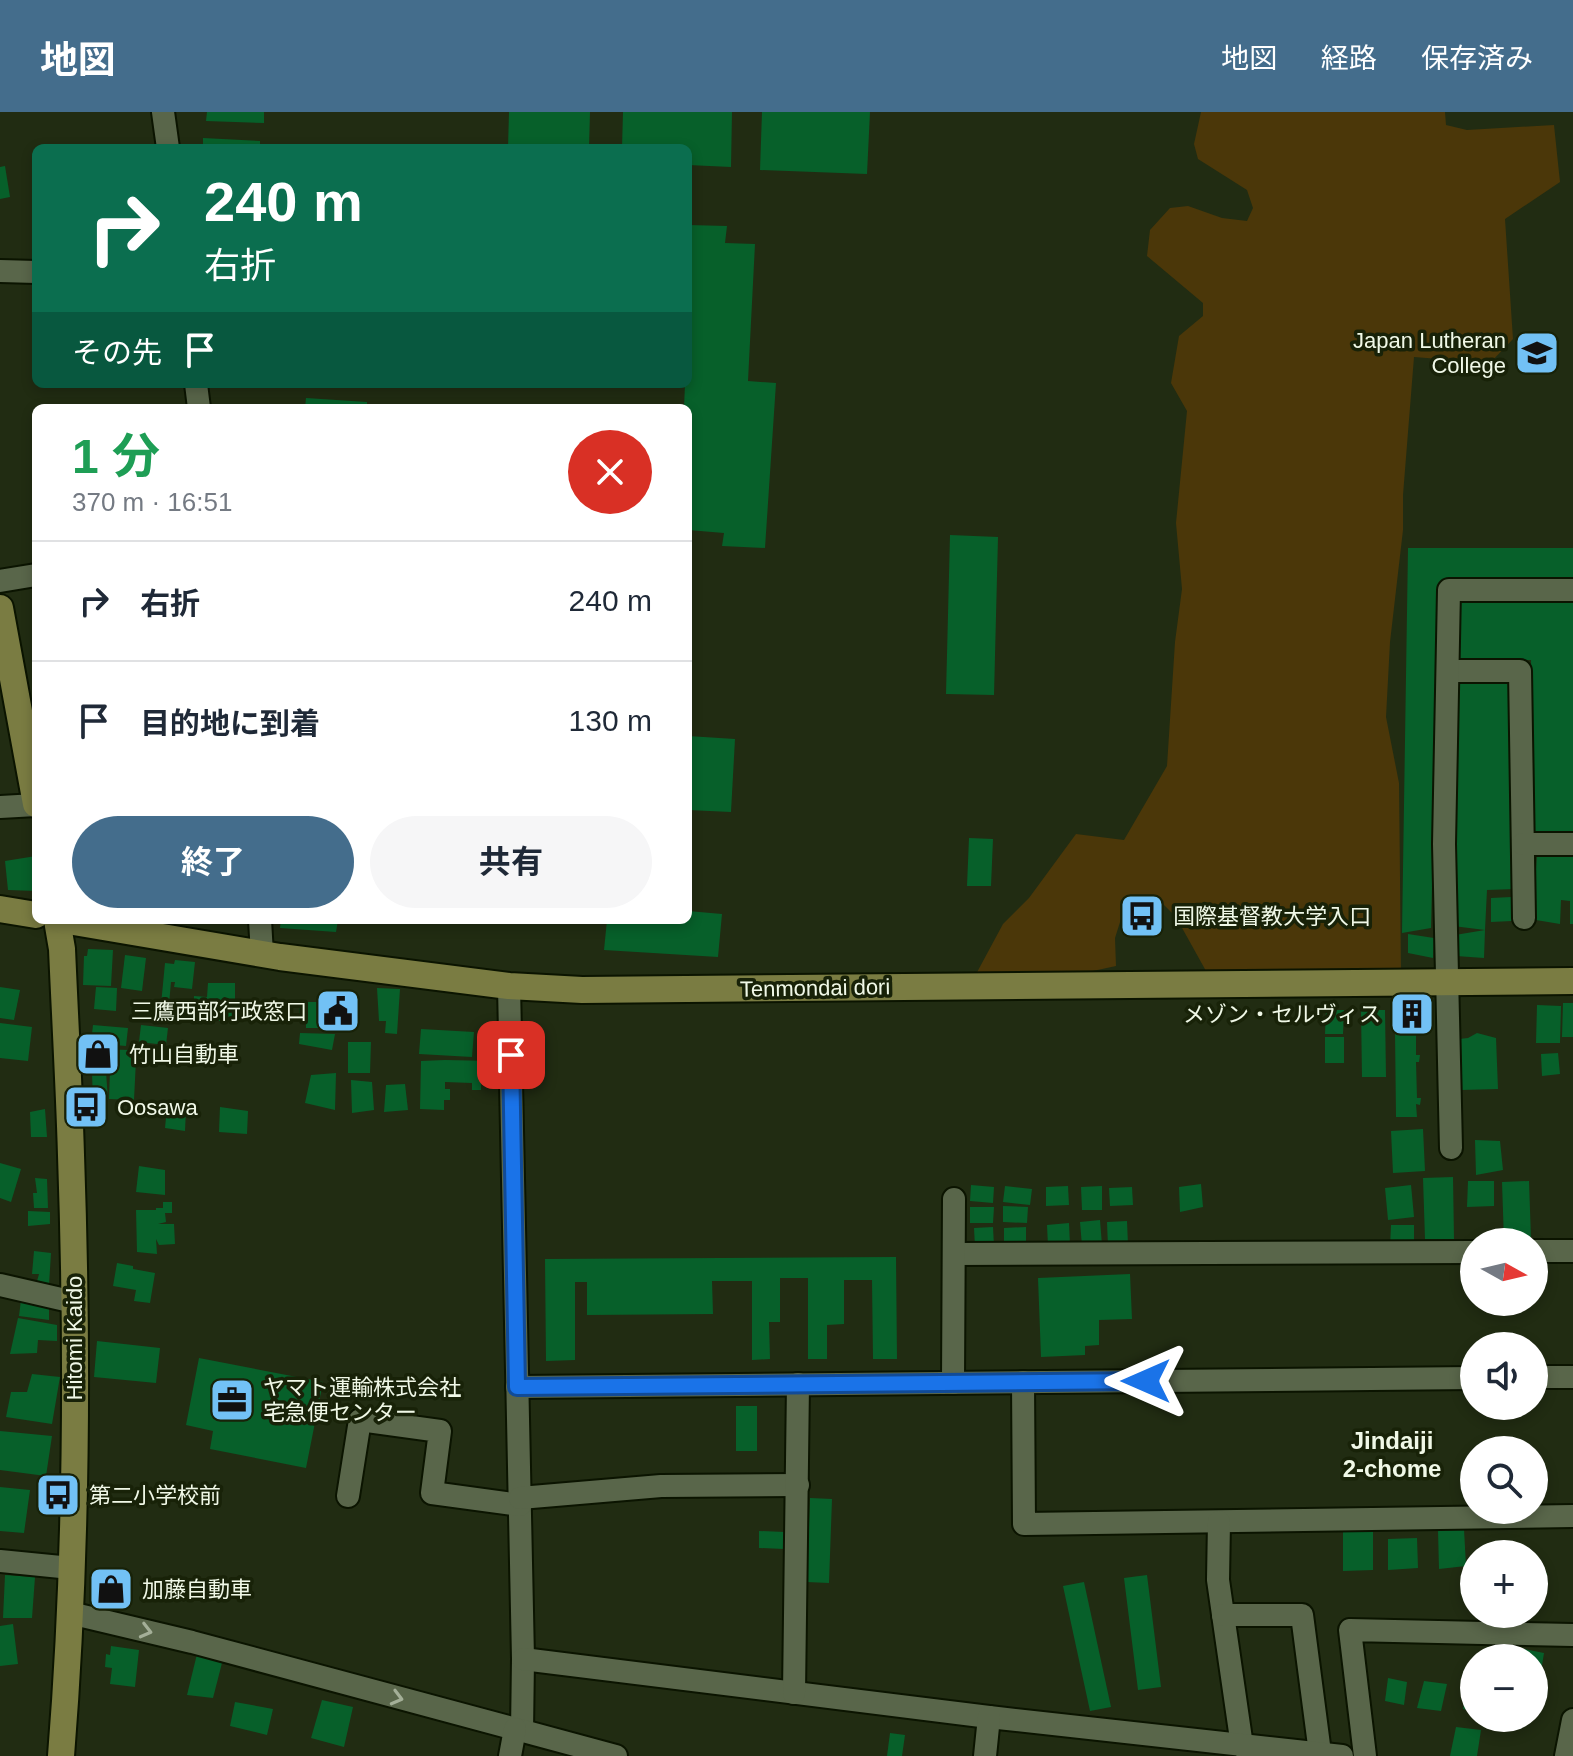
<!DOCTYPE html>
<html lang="ja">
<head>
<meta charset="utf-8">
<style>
	body { margin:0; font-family:Arial,"Noto Sans JP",sans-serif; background:#f6f6f7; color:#1f2937; height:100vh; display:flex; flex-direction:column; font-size:30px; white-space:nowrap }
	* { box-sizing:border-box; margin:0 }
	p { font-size:26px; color:#747a83 }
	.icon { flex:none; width:44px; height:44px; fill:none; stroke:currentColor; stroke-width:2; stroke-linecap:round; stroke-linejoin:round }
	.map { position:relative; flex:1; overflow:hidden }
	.side { position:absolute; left:32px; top:292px; width:660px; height:520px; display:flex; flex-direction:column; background:#fff; border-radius:12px; box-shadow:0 4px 12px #0003 }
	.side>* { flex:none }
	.banner { position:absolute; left:32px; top:32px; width:660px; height:244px; border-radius:12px; box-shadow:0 4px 12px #0003; background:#0b6e4f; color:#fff; overflow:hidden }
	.needle { width:52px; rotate:98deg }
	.fabs { position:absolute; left:1460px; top:1116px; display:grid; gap:16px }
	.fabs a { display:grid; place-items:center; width:88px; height:88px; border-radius:50%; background:#fff; box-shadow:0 4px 12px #0003; font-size:40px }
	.pin { position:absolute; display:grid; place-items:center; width:68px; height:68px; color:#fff; margin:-34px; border-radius:16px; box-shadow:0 4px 12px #0006 }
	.me { position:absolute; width:88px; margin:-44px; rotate:270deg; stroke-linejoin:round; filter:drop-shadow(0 0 6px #0008) }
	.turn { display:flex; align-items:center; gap:28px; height:168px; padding:0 40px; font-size:36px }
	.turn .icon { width:104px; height:104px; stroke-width:2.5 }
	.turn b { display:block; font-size:56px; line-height:68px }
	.then { display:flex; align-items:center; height:76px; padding:0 40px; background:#0003; gap:16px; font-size:30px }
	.round { display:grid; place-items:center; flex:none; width:84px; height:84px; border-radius:42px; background:#f6f6f7 }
	.overview { display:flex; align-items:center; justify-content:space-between; height:136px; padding:0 40px }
	h1 { font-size:48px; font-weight:700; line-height:60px; color:#1e9e55 }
	.cta { display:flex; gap:16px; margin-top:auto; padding:16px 40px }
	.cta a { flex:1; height:92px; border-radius:48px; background:#446d8c; color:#fff; font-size:32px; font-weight:700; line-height:92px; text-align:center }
	.cta a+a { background:#f6f6f7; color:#1f2937 }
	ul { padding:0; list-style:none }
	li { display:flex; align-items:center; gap:24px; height:120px; padding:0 40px; border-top:2px solid #e0e1e3 }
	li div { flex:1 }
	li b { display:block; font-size:30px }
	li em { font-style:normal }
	header { display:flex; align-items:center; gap:48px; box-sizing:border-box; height:112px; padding:0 40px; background:#446d8c; color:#fff }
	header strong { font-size:38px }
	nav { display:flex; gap:44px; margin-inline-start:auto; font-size:28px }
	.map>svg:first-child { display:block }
	.green { fill:#4b3709 }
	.building { fill:#07602a }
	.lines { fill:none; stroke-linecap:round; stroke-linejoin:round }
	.minor-casing { stroke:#0b1400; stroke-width:26 }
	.major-casing { stroke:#0b1400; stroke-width:30 }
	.minor { stroke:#59664a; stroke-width:22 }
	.major { stroke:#7a7c42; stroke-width:26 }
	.oneway { stroke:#a4af98 }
	.route-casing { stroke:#114b97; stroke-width:20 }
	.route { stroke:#1a73e8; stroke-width:14 }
	.labels { text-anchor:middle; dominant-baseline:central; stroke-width:7; stroke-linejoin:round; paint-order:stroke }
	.poi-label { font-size:22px; fill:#f0f8e7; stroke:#182208; text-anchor:start }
	.street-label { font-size:22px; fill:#f0f8e7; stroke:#182208 }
	.neighbourhood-label { font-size:24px; font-weight:bold; fill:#f0f8e7; stroke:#182208 }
</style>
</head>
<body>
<header>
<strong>地図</strong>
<nav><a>地図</a><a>経路</a><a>保存済み</a></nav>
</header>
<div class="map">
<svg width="1573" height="1644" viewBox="0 0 1573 1644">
	<rect width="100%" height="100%" fill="#212c12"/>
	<path class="green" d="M1201,0H1445L1446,13L1467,18L1554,13L1560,70L1505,107L1513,227L1490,251L1414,245L1403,383V418L1390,530L1386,605L1399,671L1401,860L1211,868L1176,805L1156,785L1127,788L1115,826L1116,854L1093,859L975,864L1003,812L1029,786L1076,722L1124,728L1167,654L1175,530L1182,477L1176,411L1187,299L1171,271L1179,224L1203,204V191L1147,144L1150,118L1170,96L1188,94L1222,106L1247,109L1253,96L1247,78L1198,47L1194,32Z"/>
	<g class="building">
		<path d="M207,0H264V11L206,9Z"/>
		<path d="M509,0H590L589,36H508Z"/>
		<path d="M623,0H732L731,55L688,53V36H622Z"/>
		<path d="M762,0H870L867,62L760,58Z"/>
		<path d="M203,26L260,29V36H203Z"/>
		<path d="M5,54L10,85L0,87V55Z"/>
		<path d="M688,113L727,114L725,131L755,132L748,269L776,271L765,436L722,434L724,421L688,418V296H684L685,272H688Z"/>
		<path d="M306,286L367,290V296H305Z"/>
		<path d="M950,423L998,425L994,583L946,582Z"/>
		<path d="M1408,436H1573V472L1439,470L1431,816L1402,821Z"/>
		<path d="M1573,486V722H1533L1531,548L1458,547L1461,489Z"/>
		<path d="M1458,565L1512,570L1515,777L1487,778L1485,818L1453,814Z"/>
		<path d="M688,624L735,627L731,700L688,698Z"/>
		<path d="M969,726L993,727L991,774H967Z"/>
		<path d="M1537,743H1573V812H1570V789L1561,788L1560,812L1524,806L1534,784Z"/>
		<path d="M36,744V779L8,778L5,749Z"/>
		<path d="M1511,785L1512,809L1491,810V786Z"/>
		<path d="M688,799L722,802L718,845L604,838L607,808H688Z"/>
		<path d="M281,808H338L336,820L280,816Z"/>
		<path d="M1485,818L1484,846L1456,844L1455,823Z"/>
		<path d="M1408,822L1434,826L1433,846L1408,841Z"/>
		<path d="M88,837L113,838L111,874L83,873L84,844H87Z"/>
		<path d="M125,843L146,846L142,879L121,876Z"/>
		<path d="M175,848L195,850L192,877L174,875L175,870H171L168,903H160L165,851L174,852Z"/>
		<path d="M208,871H235V909H219V902H209V906H193L194,884L207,885Z"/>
		<path d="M0,875L20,878L14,908L0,906Z"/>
		<path d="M96,875L117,876L116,899L94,897Z"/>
		<path d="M377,876L400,877L397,922L385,921L386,909H379Z"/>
		<path d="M328,881H349L348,917H328Z"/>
		<path d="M1426,888V916H1398V889Z"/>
		<path d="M302,890H322L323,916H306V908H299V894H302Z"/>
		<path d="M1563,891H1573V925H1562Z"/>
		<path d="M1537,893L1561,894L1560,931H1536Z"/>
		<path d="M1326,898H1344L1343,922H1325Z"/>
		<path d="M1361,898H1385L1386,965H1362Z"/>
		<path d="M0,911L32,915L28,949L0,946Z"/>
		<path d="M93,913L128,916L126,934L91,931Z"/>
		<path d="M141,913L168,916L166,933L139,930Z"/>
		<path d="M421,917L474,920L472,945L419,942Z"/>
		<path d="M1416,919V943H1420L1419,950H1416L1417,986H1421L1420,993L1416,992L1417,1005H1396L1395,920Z"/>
		<path d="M300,921L335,922L332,938L299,932Z"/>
		<path d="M1477,921L1496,926L1498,977L1461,978L1459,927L1468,926Z"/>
		<rect x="1325" y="925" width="19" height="26"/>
		<path d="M348,930H371L370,961H348Z"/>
		<path d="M91,937L131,938V947L136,948L134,988L109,987L110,958L91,957Z"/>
		<path d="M1558,941L1560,962L1542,964L1541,942Z"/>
		<path d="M445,948L493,949L492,972H481V978H472V971L445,970V977H450V988H444V998L420,997L421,949Z"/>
		<path d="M106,960L108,988L93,989L92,961Z"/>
		<path d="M336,961L335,998L305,991L311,963Z"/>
		<path d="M351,968L372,970L374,998L352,1001Z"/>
		<path d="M405,972L408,998L384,1000L386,973Z"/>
		<path d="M167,995L186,997L185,1019L165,1016Z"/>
		<path d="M220,995L248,999L247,1022L219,1020Z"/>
		<path d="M45,997L47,1025H31L30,1000Z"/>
		<path d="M1423,1017L1425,1059L1393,1061L1391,1019Z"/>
		<path d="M1475,1028L1500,1029L1503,1058L1476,1063Z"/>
		<path d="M0,1051L21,1057L11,1090L0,1086Z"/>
		<path d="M139,1054L165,1058V1083L136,1080Z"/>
		<path d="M1453,1065L1454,1127H1425L1423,1066Z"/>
		<path d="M35,1066L47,1067L48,1096H34L33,1081H37Z"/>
		<path d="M1468,1069H1494V1094L1467,1095Z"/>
		<path d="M1529,1069L1531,1127L1504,1129L1502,1070Z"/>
		<path d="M1201,1072L1203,1095L1180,1100L1179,1075Z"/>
		<path d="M971,1073L994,1075L993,1091L970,1089Z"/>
		<path d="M1411,1073L1414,1105L1388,1108L1385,1076Z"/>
		<path d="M1005,1074L1032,1077L1030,1093L1003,1090Z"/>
		<path d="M1068,1074L1069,1093L1046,1094V1075Z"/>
		<path d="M1102,1074V1098H1082L1081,1075Z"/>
		<path d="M1132,1075L1133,1093L1110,1094L1109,1076Z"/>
		<path d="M163,1090H172V1101H165L166,1110L158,1112H174L175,1132L159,1133L156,1127L157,1142L137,1140L136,1098H156V1096H163Z"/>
		<path d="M1003,1094L1028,1095L1027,1111L1003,1110Z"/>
		<path d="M970,1095H994L993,1111H970Z"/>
		<path d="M28,1099L50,1100V1112L28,1114Z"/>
		<path d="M1100,1108L1102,1133L1082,1134L1080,1110Z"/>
		<path d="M1127,1109L1128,1133L1108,1135L1107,1110Z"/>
		<path d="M1069,1111L1070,1133L1048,1134L1047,1113Z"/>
		<path d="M1391,1113H1414V1136H1390Z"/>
		<path d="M993,1115L994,1134L975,1135L974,1116Z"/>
		<path d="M1026,1115V1134L1004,1135V1116Z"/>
		<path d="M34,1139L51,1141L49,1173H36L39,1162H32Z"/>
		<path d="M896,1145L897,1247H873L872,1168H844V1212L827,1213V1247H808V1166H780V1210H769L770,1247L752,1248V1169H712L713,1202L587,1203V1170H575V1248L546,1249L545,1147Z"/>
		<path d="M117,1151L133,1154V1157L155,1161L150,1191L134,1189L136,1178L113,1174Z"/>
		<path d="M1130,1162L1132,1207L1099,1208V1233L1085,1234V1243L1041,1245L1038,1166Z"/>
		<path d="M21,1188L49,1194V1208L19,1204Z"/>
		<path d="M18,1206L57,1213V1229L38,1228L37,1241L10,1242Z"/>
		<path d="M97,1229L160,1236L156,1271L94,1265Z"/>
		<path d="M199,1246L323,1270L306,1356L210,1337L213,1319L186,1313Z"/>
		<path d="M32,1262L60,1265L52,1312L6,1305L11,1280H27Z"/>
		<rect x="736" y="1294" width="21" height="45"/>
		<path d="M0,1319L52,1324L46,1364L0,1358Z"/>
		<path d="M0,1375L30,1378L24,1421L0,1419Z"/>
		<path d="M810,1386L832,1387L829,1471L807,1470Z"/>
		<path d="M1464,1417L1466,1454L1439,1457L1438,1418Z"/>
		<path d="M1373,1418V1458L1343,1459V1420Z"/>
		<path d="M759,1419L785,1420L784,1437L759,1436Z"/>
		<path d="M1417,1426L1418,1456L1388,1458V1427Z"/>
		<path d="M96,1458L128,1464L121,1498L90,1493Z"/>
		<path d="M1534,1461H1547L1544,1482H1534Z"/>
		<path d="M5,1463L35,1465L32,1506H3Z"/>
		<path d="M1147,1463L1161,1575L1138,1578L1124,1466Z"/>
		<path d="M1084,1470L1111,1595L1090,1599L1063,1474Z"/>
		<path d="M13,1512L18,1552L0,1554V1514Z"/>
		<path d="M111,1534L139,1538L135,1575L110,1572L112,1556L105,1555L106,1542L110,1543Z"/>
		<path d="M1524,1537L1544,1541L1540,1566L1534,1565V1546H1522Z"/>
		<path d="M197,1542L223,1547L213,1586L187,1583Z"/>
		<path d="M1388,1566L1407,1570L1404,1593L1385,1589Z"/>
		<path d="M1469,1566L1474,1567V1599L1463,1597Z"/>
		<path d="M1424,1569L1447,1572L1441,1599L1417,1596Z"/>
		<path d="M322,1588L353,1595L344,1635L311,1626Z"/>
		<path d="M235,1590L273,1597L267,1623L230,1614Z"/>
		<path d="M1456,1615L1481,1618L1477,1644H1450Z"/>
		<path d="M890,1621L905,1623L902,1644H887Z"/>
	</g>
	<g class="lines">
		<g class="minor-casing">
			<g id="minor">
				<path d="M163,0L168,36"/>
				<path d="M0,159L36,160"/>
				<path d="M196,272L199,296"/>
				<path d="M0,469L36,463"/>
				<path d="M1448,559H1520L1524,806"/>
				<path d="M0,695L36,693"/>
				<path d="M1523,732H1573"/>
				<path d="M260,808L262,842"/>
				<path d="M509,874L523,1547L522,1619"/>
				<path d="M1451,1036L1444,732L1449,478H1573"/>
				<path d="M1534,1139H1573"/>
				<path d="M954,1142L1474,1140"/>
				<path d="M0,1173L74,1190"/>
				<path d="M1534,1265H1573"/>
				<path d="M1023,1270L1024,1412L1573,1404"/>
				<path d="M953,1271L954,1087"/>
				<path d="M517,1275L1474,1266"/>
				<path d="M348,1384L360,1308L440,1319L432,1381L520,1393"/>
				<path d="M520,1386L661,1374L798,1373"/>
				<path d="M1219,1410L1218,1468L1242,1634"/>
				<path d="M0,1449L71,1456"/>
				<path d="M70,1501L192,1530L616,1644"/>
				<path d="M1223,1503H1302L1320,1641"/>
				<path d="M523,1547L989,1605L1342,1644"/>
				<path d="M794,1581L798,1272"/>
				<path d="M510,1644L515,1617"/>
				<path d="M985,1644L989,1605"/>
				<path d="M1365,1644L1350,1518L1573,1523"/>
				<path d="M1566,1644L1573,1608"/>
			</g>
		</g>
		<g class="major-casing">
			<g id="major">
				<path d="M0,496L36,692"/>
				<path d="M0,797L36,803"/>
				<path d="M57,808L62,837C65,906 69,975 71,1043C78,1243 77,1445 61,1644"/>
				<path d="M62,808L280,845L509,874L582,878L1573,869"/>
			</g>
		</g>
		<use href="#minor" class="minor"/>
		<use href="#major" class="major"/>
	</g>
	<defs><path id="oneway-chevron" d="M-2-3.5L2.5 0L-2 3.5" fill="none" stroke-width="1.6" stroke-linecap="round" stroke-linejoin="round" transform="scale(2)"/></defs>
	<g class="oneway">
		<use href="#oneway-chevron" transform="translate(146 1519) rotate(14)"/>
		<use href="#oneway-chevron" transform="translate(397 1586) rotate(15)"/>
	</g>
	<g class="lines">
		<g class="route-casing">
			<path id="route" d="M511,943L517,1275L1146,1269"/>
		</g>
		<use href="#route" class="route"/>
	</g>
	<defs>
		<g id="university-square" transform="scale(2.3)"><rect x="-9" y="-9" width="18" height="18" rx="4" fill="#72c1f5" stroke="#182208"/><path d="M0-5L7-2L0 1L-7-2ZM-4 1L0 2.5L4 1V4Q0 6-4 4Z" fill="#111"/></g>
		<g id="bus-square" transform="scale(2.3)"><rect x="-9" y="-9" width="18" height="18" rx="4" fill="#72c1f5" stroke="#182208"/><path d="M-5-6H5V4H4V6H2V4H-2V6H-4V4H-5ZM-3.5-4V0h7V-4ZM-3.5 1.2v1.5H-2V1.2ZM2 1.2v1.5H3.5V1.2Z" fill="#111"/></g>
		<g id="civic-square" transform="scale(2.3)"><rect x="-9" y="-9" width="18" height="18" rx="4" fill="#72c1f5" stroke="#182208"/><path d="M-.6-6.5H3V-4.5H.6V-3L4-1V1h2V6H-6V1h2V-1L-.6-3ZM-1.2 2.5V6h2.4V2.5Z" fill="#111"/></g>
		<g id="building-square" transform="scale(2.3)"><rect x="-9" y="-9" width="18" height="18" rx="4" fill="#72c1f5" stroke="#182208"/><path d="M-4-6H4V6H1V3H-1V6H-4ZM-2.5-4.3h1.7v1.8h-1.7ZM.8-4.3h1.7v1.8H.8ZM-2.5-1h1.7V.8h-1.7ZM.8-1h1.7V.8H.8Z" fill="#111"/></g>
		<g id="shop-square" transform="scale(2.3)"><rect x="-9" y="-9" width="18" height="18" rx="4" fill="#72c1f5" stroke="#182208"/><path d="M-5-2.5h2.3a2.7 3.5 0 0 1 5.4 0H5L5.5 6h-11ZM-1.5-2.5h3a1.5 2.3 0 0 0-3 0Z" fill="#111"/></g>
		<g id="office-square" transform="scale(2.3)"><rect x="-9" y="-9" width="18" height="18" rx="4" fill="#72c1f5" stroke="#182208"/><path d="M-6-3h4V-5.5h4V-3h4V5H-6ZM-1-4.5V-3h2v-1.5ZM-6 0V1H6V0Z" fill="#111"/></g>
	</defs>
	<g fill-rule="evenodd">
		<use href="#university-square" x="1537" y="241"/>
		<use href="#bus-square" x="1142" y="804"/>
		<use href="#civic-square" x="338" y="899"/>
		<use href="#building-square" x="1412" y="902"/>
		<use href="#shop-square" x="98" y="942"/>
		<use href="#bus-square" x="86" y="995"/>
		<use href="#office-square" x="232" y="1288"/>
		<use href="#bus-square" x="58" y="1383"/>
		<use href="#shop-square" x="111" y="1477"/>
	</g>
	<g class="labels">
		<g class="poi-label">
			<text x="1506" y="228" text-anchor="end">Japan Lutheran<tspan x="1506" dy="25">College</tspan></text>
			<text x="1173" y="804">国際基督教大学入口</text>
			<text x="307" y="899" text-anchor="end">三鷹西部行政窓口</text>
			<text x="1381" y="902" text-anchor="end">メゾン・セルヴィス</text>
			<text x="129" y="942">竹山自動車</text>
			<text x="117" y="995">Oosawa</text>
			<text x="263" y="1275">ヤマト運輸株式会社<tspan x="263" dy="25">宅急便センター</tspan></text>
			<text x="89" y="1383">第二小学校前</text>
			<text x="142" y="1477">加藤自動車</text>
		</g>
		<g class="street-label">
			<text transform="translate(815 876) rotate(-1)">Tenmondai dori</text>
			<text transform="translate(74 1226) rotate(-90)">Hitomi Kaido</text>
		</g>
		<g class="neighbourhood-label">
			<text x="1392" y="1328">Jindaiji<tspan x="1392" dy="28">2-chome</tspan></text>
		</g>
	</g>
</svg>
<div class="fabs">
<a><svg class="needle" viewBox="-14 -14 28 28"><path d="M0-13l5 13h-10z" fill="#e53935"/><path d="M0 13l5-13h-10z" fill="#747a83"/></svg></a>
<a><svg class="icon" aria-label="sound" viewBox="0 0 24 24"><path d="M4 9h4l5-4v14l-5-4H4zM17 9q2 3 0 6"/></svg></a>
<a><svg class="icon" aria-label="search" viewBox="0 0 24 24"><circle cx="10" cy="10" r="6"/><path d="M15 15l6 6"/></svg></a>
<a>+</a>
<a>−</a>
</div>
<div class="pin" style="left:511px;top:943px;background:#d93025"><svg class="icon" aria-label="arrive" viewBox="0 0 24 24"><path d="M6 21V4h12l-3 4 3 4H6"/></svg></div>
<svg class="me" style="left:1146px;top:1269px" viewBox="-20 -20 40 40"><path d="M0-17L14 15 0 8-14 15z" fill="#1a73e8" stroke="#fff" stroke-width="4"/></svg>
<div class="banner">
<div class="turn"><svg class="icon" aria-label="right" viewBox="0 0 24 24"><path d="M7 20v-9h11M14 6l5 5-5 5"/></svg><div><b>240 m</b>右折</div></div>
<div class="then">その先<svg class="icon" aria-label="arrive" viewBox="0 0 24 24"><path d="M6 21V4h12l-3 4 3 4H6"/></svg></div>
</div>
<section class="side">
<div class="overview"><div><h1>1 分</h1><p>370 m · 16:51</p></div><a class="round" style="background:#d93025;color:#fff"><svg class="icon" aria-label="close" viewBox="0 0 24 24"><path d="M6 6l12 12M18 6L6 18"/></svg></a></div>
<ul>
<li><svg class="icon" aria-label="right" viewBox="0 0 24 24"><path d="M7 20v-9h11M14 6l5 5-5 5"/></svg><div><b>右折</b></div><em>240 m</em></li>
<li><svg class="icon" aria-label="arrive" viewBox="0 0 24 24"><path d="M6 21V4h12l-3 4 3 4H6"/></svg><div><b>目的地に到着</b></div><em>130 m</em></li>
</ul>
<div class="cta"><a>終了</a><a>共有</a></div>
</section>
</div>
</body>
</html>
